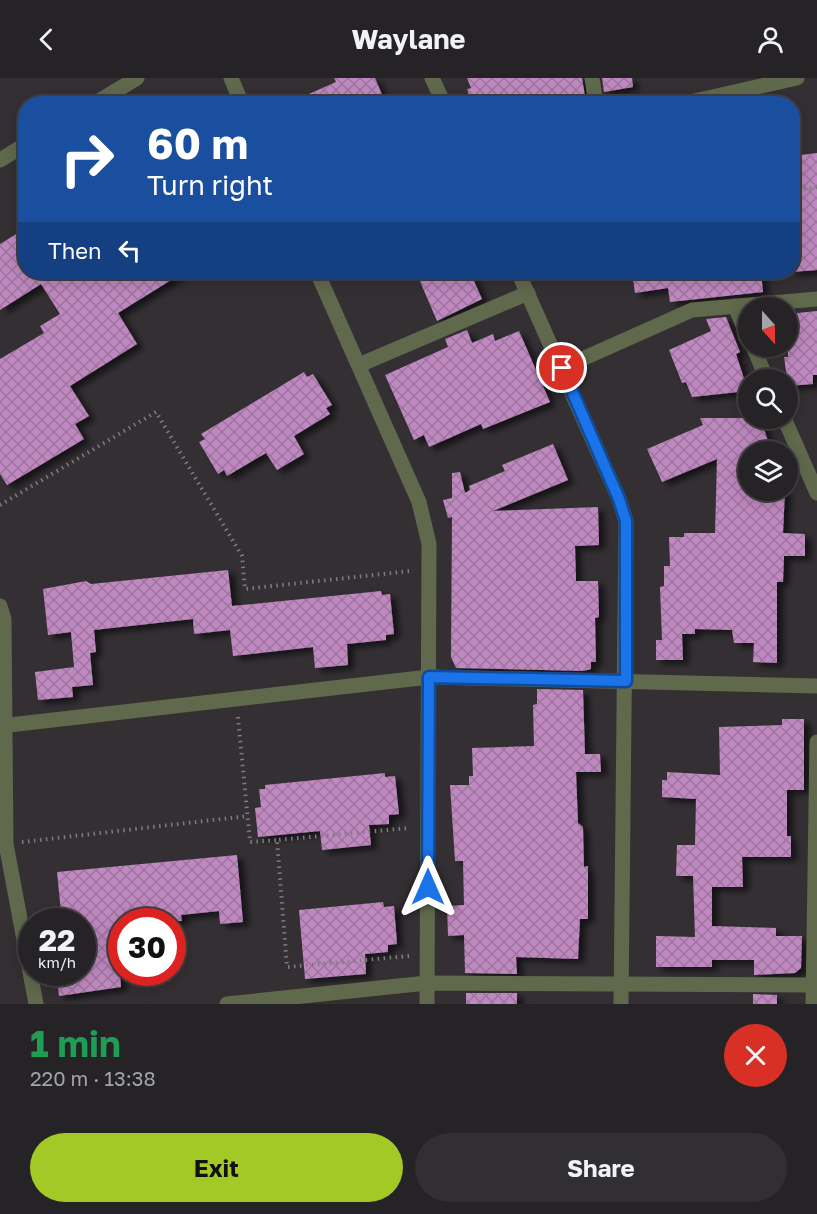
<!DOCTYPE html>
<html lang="en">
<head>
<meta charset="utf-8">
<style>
	body { margin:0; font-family:"Golos Text",sans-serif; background:#322f32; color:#f1f3f6; height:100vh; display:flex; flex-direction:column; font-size:22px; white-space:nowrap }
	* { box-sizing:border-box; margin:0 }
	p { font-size:20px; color:#a4a4a7 }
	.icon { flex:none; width:33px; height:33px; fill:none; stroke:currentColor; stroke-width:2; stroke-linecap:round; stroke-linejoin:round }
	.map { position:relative; height:926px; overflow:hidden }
	.side { display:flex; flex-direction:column; background:#262326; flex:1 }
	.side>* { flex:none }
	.top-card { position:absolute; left:18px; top:18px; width:782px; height:183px; border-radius:24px; box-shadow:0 3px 15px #0003,0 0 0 2px #424043; background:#1a4fa0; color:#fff; overflow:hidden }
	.needle { width:39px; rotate:159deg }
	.fabs { position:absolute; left:738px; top:219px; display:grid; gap:12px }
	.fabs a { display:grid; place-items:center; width:60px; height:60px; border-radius:50%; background:#262326; box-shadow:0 3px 15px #0003,0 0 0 2px #424043; font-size:30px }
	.speed { position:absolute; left:18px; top:830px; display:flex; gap:12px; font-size:30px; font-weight:700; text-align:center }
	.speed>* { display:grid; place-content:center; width:78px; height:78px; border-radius:50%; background:#262326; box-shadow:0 3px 15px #0003,0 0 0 2px #424043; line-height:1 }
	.speed small { font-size:15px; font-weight:400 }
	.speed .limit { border:9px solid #d22; background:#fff; color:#111 }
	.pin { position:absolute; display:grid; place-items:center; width:51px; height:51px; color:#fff; margin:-26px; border:3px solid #fff; border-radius:50%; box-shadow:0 2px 6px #0007 }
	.me { position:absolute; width:66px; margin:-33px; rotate:0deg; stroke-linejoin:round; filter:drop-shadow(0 0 4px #0008) }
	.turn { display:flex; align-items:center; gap:21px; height:126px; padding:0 30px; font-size:27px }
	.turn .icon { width:78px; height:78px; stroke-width:2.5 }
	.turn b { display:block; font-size:42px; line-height:51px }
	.then { display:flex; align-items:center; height:57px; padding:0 30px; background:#0003; gap:12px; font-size:22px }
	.round { display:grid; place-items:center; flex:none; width:63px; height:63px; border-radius:32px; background:#322f32 }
	.headline { display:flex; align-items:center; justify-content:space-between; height:102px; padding:0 30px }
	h1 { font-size:36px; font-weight:700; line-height:45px; color:#1e9e55 }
	.cta { display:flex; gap:12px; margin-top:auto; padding:12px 30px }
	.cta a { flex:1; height:69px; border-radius:36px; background:#a3c926; color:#111; font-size:24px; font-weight:700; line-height:69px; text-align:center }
	.cta a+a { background:#322f32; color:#f1f3f6 }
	header { display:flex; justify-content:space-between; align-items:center; height:78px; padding:0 30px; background:#262326; font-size:27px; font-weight:700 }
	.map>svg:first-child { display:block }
	.building { fill:url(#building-cross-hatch); filter:url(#shadow) }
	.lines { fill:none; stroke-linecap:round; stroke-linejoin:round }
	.path { stroke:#7f7b7e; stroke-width:4; stroke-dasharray:1.5 4.5; stroke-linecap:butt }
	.minor { stroke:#60694c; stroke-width:15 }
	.route-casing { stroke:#114b97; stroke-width:15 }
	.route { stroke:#1a73e8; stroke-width:10 }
</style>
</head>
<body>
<header><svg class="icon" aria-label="back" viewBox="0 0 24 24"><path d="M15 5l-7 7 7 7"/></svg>Waylane<svg class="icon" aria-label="person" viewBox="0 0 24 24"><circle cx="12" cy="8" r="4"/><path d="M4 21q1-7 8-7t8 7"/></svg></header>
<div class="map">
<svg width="817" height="926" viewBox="0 0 817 926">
	<defs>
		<pattern id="building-cross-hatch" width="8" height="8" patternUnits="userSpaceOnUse" patternTransform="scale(1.5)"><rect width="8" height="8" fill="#c088c1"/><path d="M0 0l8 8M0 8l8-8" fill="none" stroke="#9c749d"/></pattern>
		<filter id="shadow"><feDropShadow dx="6" dy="4" stdDeviation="3" flood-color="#0009"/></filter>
	</defs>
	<rect width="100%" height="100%" fill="#332f33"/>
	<g class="building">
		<path d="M334,0H375L386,26H286L336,4Z"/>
		<path d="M467,0H582L585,18L574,22V26H472L467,11L471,10Z"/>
		<path d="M602,0H632L633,9L604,14Z"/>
		<path d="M817,75V192L792,194V78Z"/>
		<path d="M26,150V194H184L118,235L137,266L70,308L89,338L75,346L84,361L7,407L0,396V281L44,255L40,248L60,236L41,206L0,232V166Z"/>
		<path d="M416,194H470L482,221L437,243Z"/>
		<path d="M632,194H761L763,214L670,224L668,210L635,215Z"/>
		<path d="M817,233V297H813V306L788,308L784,279H788V236Z"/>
		<path d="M726,239L740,274L736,276L748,313L692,319L686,304L682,305L669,272L711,253L706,241Z"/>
		<path d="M467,252L472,265L493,256L495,263L519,253L550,324L483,351L481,346L429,369L424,357L414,362L385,297L448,269L445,261Z"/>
		<path d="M304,294L307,299L313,296L332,327L326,330L330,336L294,358L304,376L277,392L266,375L227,398L224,392L218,396L199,364L205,361L201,356Z"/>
		<path d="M700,340H760L772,374H748V412H785L783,455L805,456V478H784L783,504H777V585L753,584L754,565H734L732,552L695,551V556H682L683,582H656V562H662L660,509L664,508V488H670L669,459H684V455H715L717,381L662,404L647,371L703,347Z"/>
		<path d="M553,366L568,402L493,433L598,429L599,467L575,468L576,503H598L599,539L595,540L596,584H591V591L583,593L456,590L451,579L452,439L448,440L443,422L452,420V395L460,394L465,415L470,412L469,408L505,393L502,387Z"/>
		<path d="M228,492L232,528L381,513L382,517L390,516L394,556L386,557V562L347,566L348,587L315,590L313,569L233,578L230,552L194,556L193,541L94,552L96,574L90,575L93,607L72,609L73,619L38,622L35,594L74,589L71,554L48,557L43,511L86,503L91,506Z"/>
		<path d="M537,611L583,612L585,676H600L601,694H576L578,745L583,749L584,789L588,788V841H580L578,881L516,879L517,896L465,895L464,857L448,858L447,828L464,827L463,783H455L450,707H469V698H473L472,670L534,668L533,627L537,626Z"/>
		<path d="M782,641H804V712H787V758H791V779H742L743,809H712V848L776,850V858H802L801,890L795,895L754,897V882H712V889H656V858L695,859L693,798H676L677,767H695L696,721L662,719V702H667V694L720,697L719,649L782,647Z"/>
		<path d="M385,695V699L395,698L399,736L389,737V746L369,747L371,767L322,772L320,753L258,759L255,730L261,729L259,711H265V707Z"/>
		<path d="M237,777L243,844L220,846L219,833L181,837L182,843H116L121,909L59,918L56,894H82V843H72L71,834H61L57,794Z"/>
		<path d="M383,824L384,829L394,828L397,866L388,867V874L365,876L366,896L305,901L299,832Z"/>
		<rect x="466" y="915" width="51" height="11"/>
		<path d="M753,916L777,917V926H753Z"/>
	</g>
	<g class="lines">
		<g class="path">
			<path d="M792,113L817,109"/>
			<path d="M0,427L156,334L242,478L245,511L410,493"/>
			<path d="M238,639L250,764L277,762"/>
			<path d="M22,764L248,738"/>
			<path d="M409,878L287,889L277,762L409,750"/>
		</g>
		<g class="minor">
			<path d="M231,0L242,26"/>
			<path d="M432,0L444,26"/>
			<path d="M592,0L596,26"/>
			<path d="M94,26L137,0"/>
			<path d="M681,26L797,0"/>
			<path d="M0,82L26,66"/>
			<path d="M317,194L419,424L429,466L427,926"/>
			<path d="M518,194L619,421L626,443L621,926"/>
			<path d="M735,228L748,259"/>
			<path d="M753,268L767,302"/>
			<path d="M359,287L528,215"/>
			<path d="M562,290L692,232L817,221"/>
			<path d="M784,340L817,415"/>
			<path d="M0,528L4,541L6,766L36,926"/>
			<path d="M0,648L429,599L817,608"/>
			<path d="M227,926L427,905L813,907"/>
			<path d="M813,926L817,664"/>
		</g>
	</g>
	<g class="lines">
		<g class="route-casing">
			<path id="route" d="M428,809L429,599L626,603V443L619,421L562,290"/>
		</g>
		<use href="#route" class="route"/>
	</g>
</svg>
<div class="fabs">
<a><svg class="needle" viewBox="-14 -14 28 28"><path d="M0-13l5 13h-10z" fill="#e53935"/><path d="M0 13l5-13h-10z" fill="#a4a4a7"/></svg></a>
<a><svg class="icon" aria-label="search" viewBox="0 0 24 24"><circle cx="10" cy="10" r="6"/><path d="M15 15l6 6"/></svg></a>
<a><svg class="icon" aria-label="layers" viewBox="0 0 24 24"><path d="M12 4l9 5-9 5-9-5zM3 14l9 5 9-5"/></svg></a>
</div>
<div class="speed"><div>22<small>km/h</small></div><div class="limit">30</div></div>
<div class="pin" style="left:562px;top:290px;background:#d93025"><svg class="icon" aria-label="arrive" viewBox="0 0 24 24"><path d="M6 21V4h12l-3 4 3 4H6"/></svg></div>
<svg class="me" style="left:428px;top:809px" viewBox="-20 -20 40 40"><path d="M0-17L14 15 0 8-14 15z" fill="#1a73e8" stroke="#fff" stroke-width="4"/></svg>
<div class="top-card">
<div class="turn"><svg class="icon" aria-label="right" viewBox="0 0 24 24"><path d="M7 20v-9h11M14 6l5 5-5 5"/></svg><div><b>60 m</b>Turn right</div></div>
<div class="then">Then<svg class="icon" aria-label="left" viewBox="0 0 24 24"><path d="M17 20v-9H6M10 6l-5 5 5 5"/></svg></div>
</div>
</div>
<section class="side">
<div class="headline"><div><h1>1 min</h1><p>220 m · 13:38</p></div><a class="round" style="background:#d93025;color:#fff"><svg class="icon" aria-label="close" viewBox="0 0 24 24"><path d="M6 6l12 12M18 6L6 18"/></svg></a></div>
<div class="cta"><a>Exit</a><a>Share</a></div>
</section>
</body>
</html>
